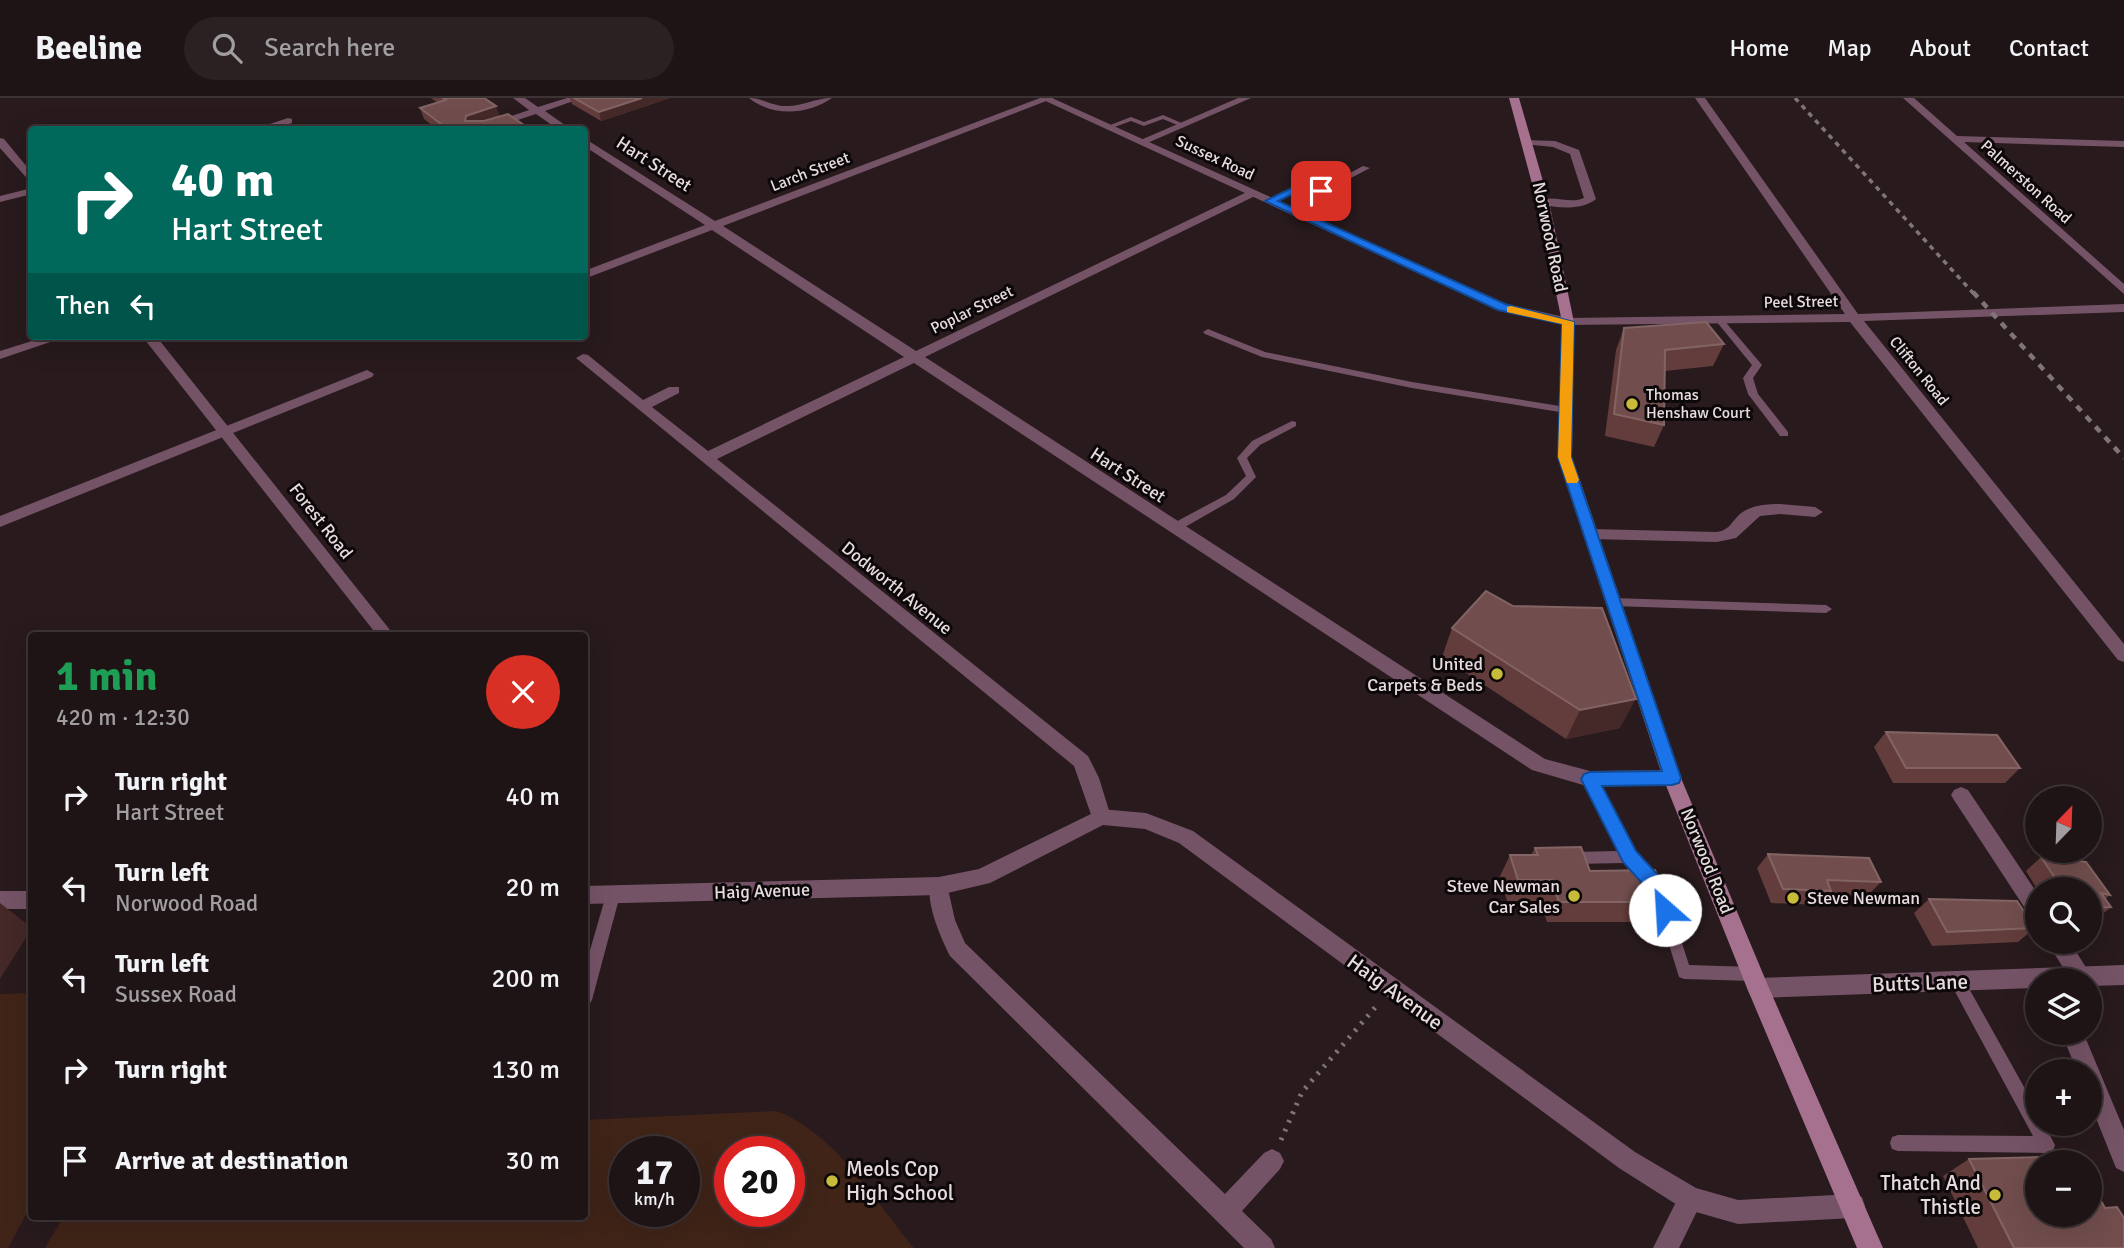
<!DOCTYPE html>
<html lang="en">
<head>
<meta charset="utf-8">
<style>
	body { margin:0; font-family:Signika,sans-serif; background:#2b2123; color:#f1f3f6; height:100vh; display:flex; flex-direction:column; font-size:26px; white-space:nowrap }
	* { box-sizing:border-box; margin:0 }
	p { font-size:23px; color:#a19ea1 }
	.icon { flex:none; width:38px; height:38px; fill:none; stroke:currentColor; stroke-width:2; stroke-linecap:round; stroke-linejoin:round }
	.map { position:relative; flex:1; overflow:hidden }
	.details { position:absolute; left:28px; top:534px; width:560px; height:588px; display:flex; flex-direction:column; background:#1e1416; border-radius:7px; box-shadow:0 7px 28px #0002,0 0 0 2px #3c3335 }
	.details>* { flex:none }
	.hud { position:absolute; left:28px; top:28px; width:560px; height:214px; border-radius:7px; box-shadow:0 7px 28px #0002,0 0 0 2px #3c3335; background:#00695c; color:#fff; overflow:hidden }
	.needle { width:46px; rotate:23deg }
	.tools { position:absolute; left:2025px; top:688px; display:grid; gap:14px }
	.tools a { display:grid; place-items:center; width:77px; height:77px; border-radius:50%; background:#1e1416; box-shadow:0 7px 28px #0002,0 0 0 2px #3c3335; font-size:35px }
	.speed { position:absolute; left:609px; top:1038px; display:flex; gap:14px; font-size:35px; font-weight:700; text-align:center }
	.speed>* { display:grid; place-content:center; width:91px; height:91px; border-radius:50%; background:#1e1416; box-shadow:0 7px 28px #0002,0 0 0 2px #3c3335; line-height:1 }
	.speed small { font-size:18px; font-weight:400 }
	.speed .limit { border:10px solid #d22; background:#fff; color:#111 }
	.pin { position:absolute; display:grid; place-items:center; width:60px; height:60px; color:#fff; margin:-30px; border-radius:14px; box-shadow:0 4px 10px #0006 }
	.me { position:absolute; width:77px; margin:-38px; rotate:334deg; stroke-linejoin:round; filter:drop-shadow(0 0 5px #0008) }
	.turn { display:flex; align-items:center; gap:24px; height:147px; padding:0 28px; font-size:32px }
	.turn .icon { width:91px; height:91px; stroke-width:2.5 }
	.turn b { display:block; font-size:49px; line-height:60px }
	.then { display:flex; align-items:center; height:66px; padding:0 28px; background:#0003; gap:14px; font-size:26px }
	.round { display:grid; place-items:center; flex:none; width:74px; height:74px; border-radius:37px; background:#2b2123 }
	.headline { display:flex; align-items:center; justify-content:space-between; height:119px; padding:0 28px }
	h1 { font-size:42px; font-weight:800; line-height:52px; color:#1e9e55 }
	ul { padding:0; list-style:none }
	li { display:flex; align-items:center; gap:21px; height:91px; padding:0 28px }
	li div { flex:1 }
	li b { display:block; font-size:26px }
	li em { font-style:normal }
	header { display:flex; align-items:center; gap:42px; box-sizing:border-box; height:98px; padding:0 35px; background:#1e1416; border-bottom:2px solid #3c3335 }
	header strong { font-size:33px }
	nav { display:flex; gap:38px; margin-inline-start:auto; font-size:24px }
	.search { width:490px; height:63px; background:#2b2123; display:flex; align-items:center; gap:18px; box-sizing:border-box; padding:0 24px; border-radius:38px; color:#a19ea1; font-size:26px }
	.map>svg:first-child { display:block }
	.green { fill:#402418; fill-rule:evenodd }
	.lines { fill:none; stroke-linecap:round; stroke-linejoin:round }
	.path { stroke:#807476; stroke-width:5; stroke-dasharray:2.5 7; stroke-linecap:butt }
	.service { fill:#755366; fill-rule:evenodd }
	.minor { fill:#755366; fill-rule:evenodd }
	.tertiary { fill:#755366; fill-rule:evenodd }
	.secondary { fill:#a6708f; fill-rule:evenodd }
	.rail-far1 { stroke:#817477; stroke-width:3.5; stroke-dasharray:5 5; stroke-linecap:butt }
	.rail { stroke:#817477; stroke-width:4.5; stroke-dasharray:7 7; stroke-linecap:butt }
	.wall { fill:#633d3b }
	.shaded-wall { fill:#452828 }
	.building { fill:#714e4d; stroke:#836464; stroke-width:2 }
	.route { fill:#1a73e8; stroke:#114b97; stroke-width:2 }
	.slow { fill:#f59e0b }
	.poi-dot { fill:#c9bb3a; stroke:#0c0708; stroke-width:2.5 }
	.labels { text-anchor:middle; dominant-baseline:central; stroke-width:6; stroke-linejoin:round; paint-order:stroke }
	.far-street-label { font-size:16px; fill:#e6dcde; stroke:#0c0708 }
	.far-poi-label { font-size:16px; fill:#e6dcde; stroke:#0c0708; text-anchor:start }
	.street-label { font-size:18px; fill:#e6dcde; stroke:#0c0708 }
	.poi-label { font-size:18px; fill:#e6dcde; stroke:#0c0708; text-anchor:end }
	.near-street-label { font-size:21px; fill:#e6dcde; stroke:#0c0708 }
	.near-poi-label { font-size:21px; fill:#e6dcde; stroke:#0c0708; text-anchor:start }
</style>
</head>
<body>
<header>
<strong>Beeline</strong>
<div class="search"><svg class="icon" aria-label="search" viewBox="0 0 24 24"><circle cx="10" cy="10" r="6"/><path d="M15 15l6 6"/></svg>Search here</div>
<nav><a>Home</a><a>Map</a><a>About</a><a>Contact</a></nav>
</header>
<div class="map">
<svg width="2124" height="1150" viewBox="0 0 2124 1150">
	<rect width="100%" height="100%" fill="#281a1d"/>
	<g class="green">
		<path d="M32,895L31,1107L8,1150H0V896Z"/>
		<path d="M776,1013C834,1034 876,1104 914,1150H45L64,1118H584L585,1022ZM625,1054H684V1113H625ZM730,1054H789V1113H730Z"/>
	</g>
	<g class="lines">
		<path class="path" d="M1281,1042L1302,994L1379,905"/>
		<g class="service">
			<path d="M1163,17L1186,27L1182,29L1163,21L1144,28L1131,23L1109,31L1105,29L1131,19L1144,24Z"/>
			<path d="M1363,68L1370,70L1326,93L1333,98V102L1326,110L1306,120L1299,118L1320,106L1325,100C1307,86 1289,98 1270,104L1266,102L1282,94L1300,89L1320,91Z"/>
			<path d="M1720,220L1723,221L1762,267L1753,280L1758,296L1788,334V338H1780L1748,296L1743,280L1752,267L1716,223Z"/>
			<path d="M1208,231L1265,254L1412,284L1566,309L1571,312L1566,315L1412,290L1262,259L1205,236L1203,234Z"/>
			<path d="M1292,323L1296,324V328L1260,347L1247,360L1256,379L1234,401L1178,433H1170L1169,430L1170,427L1226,397L1246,378L1237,360L1252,343Z"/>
			<path d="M1613,500L1826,507L1832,511L1826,515L1613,508L1607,504Z"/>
			<path d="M1590,676L1595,677L1635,755L1664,788L1689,867L1753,869L1758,871L1761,876L1758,881L1753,883L1684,881L1679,879L1653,795L1627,765L1570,766L1565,764L1563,760L1565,756L1570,754L1620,753L1583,681L1585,677Z"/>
			<path d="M613,791L618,793L620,797L592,902L589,907L584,909V873L606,797L608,793Z"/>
			<path d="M1957,876L1962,878L2037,1012V1026H2044L2055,1047L2053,1053L2047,1055L1898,1053L1892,1051L1890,1045L1892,1039L1898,1037L2033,1038L1952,888L1949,883L1952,878Z"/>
		</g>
		<g class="minor">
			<path d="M513,0H525L538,9L567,0H582L545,13L572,32H559L536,16L488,32H471L529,12Z"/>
			<path d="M749,0C763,0 774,9 787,8C803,8 816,0 832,0C808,17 772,19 749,0Z"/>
			<path d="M1040,0H1054L723,128L916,253L1249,93H1257V97L925,259L1545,661L1590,673L1672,672L1679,675L1681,680L1679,685L1590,689L1532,672L914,265L717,361L1088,658L1099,680L1111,719L1108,725L1101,727L1094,725L1074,668L576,260L583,256L588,257L643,302L669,289H679V295L652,309L708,353L904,259L712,132L584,181V173L705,127L584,48V40L715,123Z"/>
			<path d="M1238,0H1251L1145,46L1136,44Z"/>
			<path d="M1695,0H1705L1858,216L2124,206V214L1864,223L2124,546V564L2118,562L1850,224L1563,227L1562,224L1568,220L1845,216Z"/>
			<path d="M1903,0H1914L1957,38L2124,43V49L1964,44L2124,186V196Z"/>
			<path d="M288,20L292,21V25L270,32H252Z"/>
			<path d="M1524,42L1555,43L1579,52L1596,101C1581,113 1557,110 1539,106L1537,104C1550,95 1570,107 1584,100L1570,56L1553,49L1524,46Z"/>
			<path d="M32,90V96L0,104V98Z"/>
			<path d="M48,238H68L0,261V253Z"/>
			<path d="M367,272L374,276L372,279L0,429V418Z"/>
			<path d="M1780,406L1815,409L1823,414L1815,419L1780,416L1760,418L1736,440L1717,444L1590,441L1582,436L1590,431L1717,434C1730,432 1731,424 1740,416C1751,407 1767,406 1780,406Z"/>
			<path d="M1961,689L1968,692L2037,795V821L2030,818L1954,702L1951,697L1954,692Z"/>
			<path d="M939,779L946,782L955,822L965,845L1225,1096L1264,1055L1272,1051L1280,1055L1284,1063L1280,1071L1242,1113L1271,1141L1275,1150H1244L950,858C941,840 923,800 932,782Z"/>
			<path d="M2047,844H2070L2092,879L2090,884L2071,882Z"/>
			<path d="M2061,934H2083L2124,1032V1074L2116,1070L2090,1005V973H2077Z"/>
			<path d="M1691,1089L1700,1092L1703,1101L1679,1150H1653L1682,1092Z"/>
		</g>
		<g class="tertiary">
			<path d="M1039,0H1052L1506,206L1573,221L1574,224L1568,228L1498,212Z"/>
			<path d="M0,40L4,41L32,75V86L0,50Z"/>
			<path d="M142,238H156L394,537H377Z"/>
			<path d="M1101,711L1146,715L1193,733L1635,1054L1696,1090L1738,1102L1853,1096L1862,1099L1865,1108L1862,1117L1853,1120L1738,1126L1682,1110L1619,1070L1179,745L1145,731L1103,727L990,785L939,797L584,806V788L939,779L979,771Z"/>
			<rect x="0" y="793" width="32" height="18"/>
			<path d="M2124,867V887L2090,888V882H2037V890L1758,900L1750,897L1747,890L1750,883L1758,880Z"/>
		</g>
		<path class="secondary" d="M1509,0H1519L1549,104L1574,224L1572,359L1681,680L1769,890L1883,1150H1857L1747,890L1663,680L1558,359L1562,224L1537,104Z"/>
		<path class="rail-far1" d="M1795,0L1974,196"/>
		<path class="rail" d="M1973,194L2124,360"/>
	</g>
	<g class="wall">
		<path d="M431,0H486L500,18L531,32H438L424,21L420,10L438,5Z"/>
		<path d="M570,0H670L601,23L572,6Z"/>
		<path d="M1624,230L1724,246L1713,268L1665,273L1664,327L1654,349L1605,338L1616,252Z"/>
		<path d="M1452,530L1620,630L1566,641L1442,559Z"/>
		<path d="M1886,634L2020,670L2005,685H1893L1874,649Z"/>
		<path d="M1535,750L1590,773L1668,804L1653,824H1547L1540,803H1507L1500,778L1510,757H1531Z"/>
		<path d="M1768,756L1881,784L1867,798L1828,797L1819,807L1771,805L1757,770Z"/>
		<path d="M2041,759L2110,797L2105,801L2111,809L2094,823H2090V791H2037L2026,773Z"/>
		<path d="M1929,801L2035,830L2018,844L1932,848L1914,815Z"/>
		<path d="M1969,1061L2105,1110L2124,1150H1978L1943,1078Z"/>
	</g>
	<g class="shaded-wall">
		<path d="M642,0H670L601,23L599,14Z"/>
		<path d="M496,8L500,19L470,30L465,23L466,18Z"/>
		<path d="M1636,601L1620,630L1566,641L1580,612Z"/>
		<path d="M0,805L32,830L0,881Z"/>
	</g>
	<g class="building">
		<path d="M443,0H484L496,8L466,18L465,23H484L508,16L531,32H449L420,10L446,2Z"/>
		<path d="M574,0H642L599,14Z"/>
		<path d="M1706,224L1724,246L1665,252L1664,327L1614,316L1624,230Z"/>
		<path d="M1486,493L1513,508L1602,510L1636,601L1580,612L1452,530Z"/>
		<path d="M1886,634L1997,637L2020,670H1906Z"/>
		<path d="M1581,749L1590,773L1655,772L1668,804H1559L1552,782H1518L1510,757H1538L1535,750Z"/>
		<path d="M1768,756L1869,760L1881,784L1827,782L1831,793L1783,791Z"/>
		<path d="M2041,759L2086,764L2110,797L2101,795L2111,809L2090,810V791H2056L2055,780Z"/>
		<path d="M1929,801L2017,803L2035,830L1947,834Z"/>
		<path d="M2075,1058L2078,1064H2037V1116H2090V1083L2105,1110L2117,1109L2124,1120V1150H2014L1969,1061Z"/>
	</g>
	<path class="route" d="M1296,88L1326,93L1321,96L1297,94L1278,103L1505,206L1574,224L1571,359L1681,680L1679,685L1672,687L1602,688L1636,753L1666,786L1675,812L1672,818L1665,820L1659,818L1651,795L1623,764L1581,681L1584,676L1590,674L1662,673L1558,359L1562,226L1498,212L1265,103Z"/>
	<path class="slow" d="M1511,208L1574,224L1571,359L1579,382L1577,385H1567L1558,359L1562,226L1507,214V209Z"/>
	<g class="poi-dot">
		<circle cx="1632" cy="306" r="7"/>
		<circle cx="1497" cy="576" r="7"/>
		<circle cx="1574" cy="798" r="7"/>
		<circle cx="1793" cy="800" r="7"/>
		<circle cx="832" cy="1083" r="7"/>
		<circle cx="1995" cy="1097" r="7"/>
	</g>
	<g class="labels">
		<g class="far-street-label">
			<text transform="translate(1215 60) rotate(25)">Sussex Road</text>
			<text transform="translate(810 74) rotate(-21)">Larch Street</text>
			<text transform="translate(2026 84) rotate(42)">Palmerston Road</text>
			<text transform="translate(1801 204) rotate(-1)">Peel Street</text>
			<text transform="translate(972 212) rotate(-26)">Poplar Street</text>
			<text transform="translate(1919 273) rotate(51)">Clifton Road</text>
		</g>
		<g class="far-poi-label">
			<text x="1646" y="297">Thomas<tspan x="1646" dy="18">Henshaw Court</tspan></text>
		</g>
		<g class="street-label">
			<text transform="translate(654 66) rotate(33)">Hart Street</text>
			<text transform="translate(1550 139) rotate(78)">Norwood Road</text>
			<text transform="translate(1128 377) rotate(33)">Hart Street</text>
			<text transform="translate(321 423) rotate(52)">Forest Road</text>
			<text transform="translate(897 490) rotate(39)">Dodworth Avenue</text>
			<text transform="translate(1707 763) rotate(68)">Norwood Road</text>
			<text transform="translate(762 793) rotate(-2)">Haig Avenue</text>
		</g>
		<g class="poi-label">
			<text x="1483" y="566">United<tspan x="1483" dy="21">Carpets &amp; Beds</tspan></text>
			<text x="1560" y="788">Steve Newman<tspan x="1560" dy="21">Car Sales</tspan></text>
			<text x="1807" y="800" text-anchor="start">Steve Newman</text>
		</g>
		<g class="near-street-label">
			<text transform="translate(1920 885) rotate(-2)">Butts Lane</text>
			<text transform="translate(1395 894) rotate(36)">Haig Avenue</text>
		</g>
		<g class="near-poi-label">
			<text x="846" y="1071">Meols Cop<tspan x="846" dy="24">High School</tspan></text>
			<text x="1981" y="1085" text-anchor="end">Thatch And<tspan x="1981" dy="24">Thistle</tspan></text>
		</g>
	</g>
</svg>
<div class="tools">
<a><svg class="needle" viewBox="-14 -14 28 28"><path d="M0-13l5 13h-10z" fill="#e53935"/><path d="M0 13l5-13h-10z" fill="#a19ea1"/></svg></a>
<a><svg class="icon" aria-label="search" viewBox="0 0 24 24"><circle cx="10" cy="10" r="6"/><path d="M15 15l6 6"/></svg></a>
<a><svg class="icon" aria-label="layers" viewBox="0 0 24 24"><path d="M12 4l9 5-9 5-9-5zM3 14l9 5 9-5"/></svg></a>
<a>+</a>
<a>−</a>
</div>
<div class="speed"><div>17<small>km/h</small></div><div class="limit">20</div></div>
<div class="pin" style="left:1321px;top:93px;background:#d93025"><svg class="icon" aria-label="arrive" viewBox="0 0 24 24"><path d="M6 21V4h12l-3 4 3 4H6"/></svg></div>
<svg class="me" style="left:1665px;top:812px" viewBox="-20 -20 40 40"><circle r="19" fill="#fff"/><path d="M0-13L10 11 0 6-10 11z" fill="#1a73e8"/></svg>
<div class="hud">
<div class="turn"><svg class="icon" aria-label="right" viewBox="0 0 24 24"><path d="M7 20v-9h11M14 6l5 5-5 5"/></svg><div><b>40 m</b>Hart Street</div></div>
<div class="then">Then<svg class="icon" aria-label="left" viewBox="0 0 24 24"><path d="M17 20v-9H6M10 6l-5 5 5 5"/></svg></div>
</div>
<section class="details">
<div class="headline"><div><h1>1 min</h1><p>420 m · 12:30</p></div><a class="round" style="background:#d93025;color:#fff"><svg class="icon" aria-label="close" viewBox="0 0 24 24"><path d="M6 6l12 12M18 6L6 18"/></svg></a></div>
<ul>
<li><svg class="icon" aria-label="right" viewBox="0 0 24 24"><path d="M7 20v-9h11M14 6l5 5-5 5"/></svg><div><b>Turn right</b><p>Hart Street</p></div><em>40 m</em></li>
<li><svg class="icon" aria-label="left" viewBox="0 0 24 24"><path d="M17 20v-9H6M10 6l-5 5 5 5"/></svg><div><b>Turn left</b><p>Norwood Road</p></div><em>20 m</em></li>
<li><svg class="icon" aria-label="left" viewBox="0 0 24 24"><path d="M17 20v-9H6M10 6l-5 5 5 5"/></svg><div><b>Turn left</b><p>Sussex Road</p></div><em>200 m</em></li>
<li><svg class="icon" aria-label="right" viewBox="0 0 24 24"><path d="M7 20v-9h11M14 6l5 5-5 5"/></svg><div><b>Turn right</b></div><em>130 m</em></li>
<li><svg class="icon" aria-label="arrive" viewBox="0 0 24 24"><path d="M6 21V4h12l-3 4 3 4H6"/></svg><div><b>Arrive at destination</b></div><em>30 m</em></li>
</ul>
</section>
</div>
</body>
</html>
